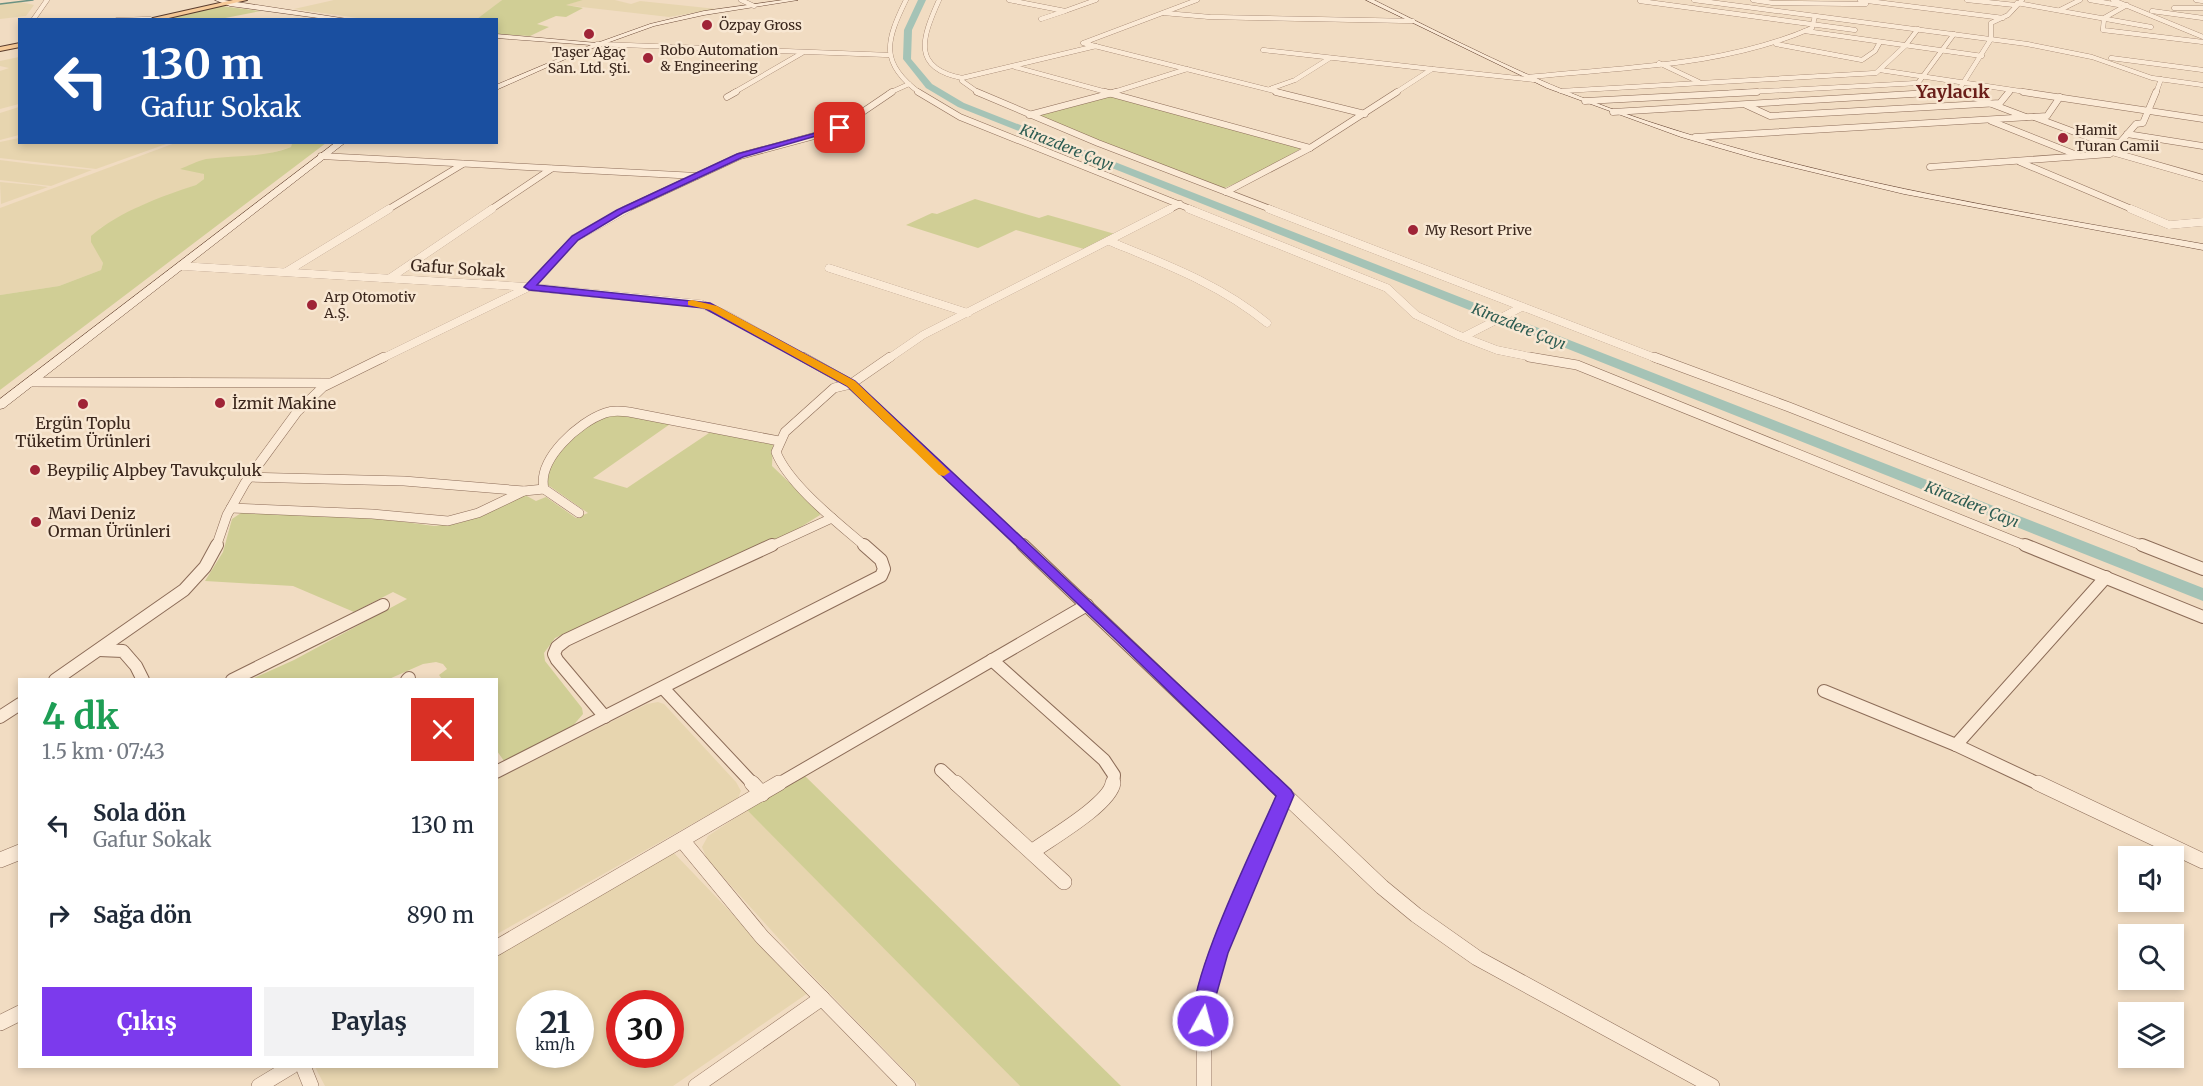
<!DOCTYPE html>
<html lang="tr">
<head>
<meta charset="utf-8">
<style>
	body { margin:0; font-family:Merriweather,serif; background:#f2f2f3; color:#1f2937; height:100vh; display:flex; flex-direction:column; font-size:22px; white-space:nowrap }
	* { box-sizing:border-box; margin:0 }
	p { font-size:20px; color:#747a83 }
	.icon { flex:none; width:33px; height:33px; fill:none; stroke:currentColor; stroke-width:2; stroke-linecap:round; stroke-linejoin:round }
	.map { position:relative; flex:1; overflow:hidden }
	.drawer { position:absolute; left:18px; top:678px; width:480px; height:390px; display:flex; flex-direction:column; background:#fff; border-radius:0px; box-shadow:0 3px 9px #0003 }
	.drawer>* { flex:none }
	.top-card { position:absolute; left:18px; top:18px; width:480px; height:126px; border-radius:0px; box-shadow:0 3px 9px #0003; background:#1a4fa0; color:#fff; overflow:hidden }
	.fabs { position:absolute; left:2118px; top:846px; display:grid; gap:12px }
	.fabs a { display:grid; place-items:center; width:66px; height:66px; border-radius:0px; background:#fff; box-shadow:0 3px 9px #0003; font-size:30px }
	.speed { position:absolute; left:516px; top:990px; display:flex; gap:12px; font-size:30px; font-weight:700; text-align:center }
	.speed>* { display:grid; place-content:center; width:78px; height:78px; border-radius:50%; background:#fff; box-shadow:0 3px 9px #0003; line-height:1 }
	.speed small { font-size:15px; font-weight:400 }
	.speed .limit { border:9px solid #d22; background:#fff; color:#111 }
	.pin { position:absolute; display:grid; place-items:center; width:51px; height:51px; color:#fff; margin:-26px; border-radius:12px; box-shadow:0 3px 9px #0006 }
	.me { position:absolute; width:66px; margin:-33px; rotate:7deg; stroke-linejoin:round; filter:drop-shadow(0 0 4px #0008) }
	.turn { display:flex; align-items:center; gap:21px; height:126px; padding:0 24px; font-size:27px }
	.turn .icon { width:78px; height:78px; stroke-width:2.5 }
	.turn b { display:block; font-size:42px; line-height:51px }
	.round { display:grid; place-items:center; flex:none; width:63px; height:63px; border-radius:0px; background:#f2f2f3 }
	.head { display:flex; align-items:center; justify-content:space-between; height:102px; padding:0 24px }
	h1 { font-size:36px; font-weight:700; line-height:45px; color:#1e9e55 }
	.button { display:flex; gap:12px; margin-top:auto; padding:12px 24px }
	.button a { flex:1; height:69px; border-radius:0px; background:#7c3aed; color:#fff; font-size:24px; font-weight:700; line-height:69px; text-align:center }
	.button a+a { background:#f2f2f3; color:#1f2937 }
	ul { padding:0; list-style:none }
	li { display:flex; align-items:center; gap:18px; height:90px; padding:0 24px }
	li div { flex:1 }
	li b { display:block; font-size:22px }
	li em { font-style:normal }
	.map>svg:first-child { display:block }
	.farmland { fill:#e7d5af; fill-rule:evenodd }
	.green { fill:#d0ce95 }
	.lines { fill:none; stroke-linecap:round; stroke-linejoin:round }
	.stream { stroke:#6b9282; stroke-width:1.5 }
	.river { fill:#a5c3b6; fill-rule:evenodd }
	.street-far5-casing { stroke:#8c6c58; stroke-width:5 }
	.street-far4-casing { stroke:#8c6c58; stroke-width:7 }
	.street-far3-casing { stroke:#8c6c58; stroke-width:8 }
	.street-far2-casing { stroke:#8c6c58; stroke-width:10 }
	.street-far1-casing { stroke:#8c6c58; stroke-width:14 }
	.street-casing { stroke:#8c6c58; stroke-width:16 }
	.secondary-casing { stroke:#6e4d3b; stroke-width:1 }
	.primary-casing { stroke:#593b2c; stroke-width:2 }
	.street-far5 { stroke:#fbead6; stroke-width:4.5 }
	.street-far4 { stroke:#fbead6; stroke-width:6 }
	.street-far3 { stroke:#fbead6; stroke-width:8 }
	.street-far2 { stroke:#fbead6; stroke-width:9 }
	.street-far1 { stroke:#fbead6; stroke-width:12 }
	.street { stroke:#fbead6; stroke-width:15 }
	.secondary { fill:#fbead6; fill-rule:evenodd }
	.primary { fill:#f6ca98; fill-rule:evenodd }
	.route { fill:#7c3aed; stroke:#51269a; stroke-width:1.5 }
	.slow { fill:#f59e0b }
	.poi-dot { fill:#9f2437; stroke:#f8e7d2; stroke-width:2 }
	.labels { text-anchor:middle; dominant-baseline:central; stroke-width:5; stroke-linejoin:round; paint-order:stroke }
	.far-poi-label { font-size:14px; fill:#3b271d; stroke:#f8e7d2; text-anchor:start }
	.far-water-label { font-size:15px; font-style:italic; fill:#2b5b51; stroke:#f8e7d2 }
	.street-label { font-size:16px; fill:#3b271d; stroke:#f8e7d2 }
	.poi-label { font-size:16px; fill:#3b271d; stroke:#f8e7d2; text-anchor:start }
	.far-district-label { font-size:18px; font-weight:bold; fill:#6a1f1a; stroke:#f8e7d2 }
</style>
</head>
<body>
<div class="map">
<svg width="2203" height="1086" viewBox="0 0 2203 1086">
	<rect width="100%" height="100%" fill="#f1dcc2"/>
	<g class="farmland">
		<path d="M334,0H502L477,20L365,19L294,9Z"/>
		<path d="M583,0H615L631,4L640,1L717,9L669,17L564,5Z"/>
		<path d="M21,2L34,5L26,16L0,19V4Z"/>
		<path d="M19,57V104L0,109V71L9,68L0,66V61Z"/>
		<path d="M19,107V135L0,140V113Z"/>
		<path d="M19,138L20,142L169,143L96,169L0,158V142Z"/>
		<path d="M175,143H292L291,147L262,156L204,160L198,172L205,174L204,179L196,185L138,207L100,228L96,247L103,263L101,270L59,286L0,295V208Z"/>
		<path d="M0,160L32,164L92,170L51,186L0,180Z"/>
		<path d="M0,182L33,185L48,187L1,204Z"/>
		<path d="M658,702L664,704L736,782L741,791L738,798L497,934V779L647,704Z"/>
		<path d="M747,810L902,965L1020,1086H920L807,970L707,859L702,847L708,836Z"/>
		<path d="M673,852L808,993L673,1086H325L315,1067L496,1066L497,956ZM530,1004H580V1054H530ZM620,1004H670V1054H620Z"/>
	</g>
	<g class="green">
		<path d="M502,0H583L566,5L583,8L566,17L556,16L537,24L549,27L530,36L497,34L496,20L477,19Z"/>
		<path d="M221,6L261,11L220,19L160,20Z"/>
		<path d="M1110,95L1302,148L1255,175L1222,189L1096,141L1038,115Z"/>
		<path d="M292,143H326L0,390V295L59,286L101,270L103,263L91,242V236C120,211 160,197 196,185L204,179V174L180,169C188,166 197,161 206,159C235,155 263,158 291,147Z"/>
		<path d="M975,199L1039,218L1048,215L1115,234L1084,249L1016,230L978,248L906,225L932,213L937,214Z"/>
		<path d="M611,413L673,422L593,478L627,488L712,431L773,444L772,466L819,511L820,515L796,530L555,638L544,653L545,661L582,708L583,714L571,728L504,761L497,751L496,680L442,679L439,675L447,669L443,664L436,662L423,664L389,679H252L294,660L407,599L393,592L354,612L293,586L205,581L223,552L232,519L241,513L354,515L434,526L460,523L525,495L536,501L546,497L576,518L588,513L548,485L545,475C562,446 579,426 611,413Z"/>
		<path d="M805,776L1121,1086H1020L747,810Z"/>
	</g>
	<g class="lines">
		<path class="stream" d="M0,4L33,0"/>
		<path class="river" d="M918,0H926L912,30L911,59L932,84L964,103L2203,588V601L958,107L926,88L903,59L904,30Z"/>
		<g class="street-far5-casing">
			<g id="street-far5">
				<path d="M741,0L754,6"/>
				<path d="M906,0C886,41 879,63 920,93"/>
				<path d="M939,0C922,38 911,68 962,78"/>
				<path d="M1009,0L1065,11L1041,19"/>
				<path d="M1197,0L1083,43L1282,93"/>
				<path d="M1642,0L1640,1L1855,30"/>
				<path d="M1694,0L2027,44L2092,57L2152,78L2203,85"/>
				<path d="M1753,0L1773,3L1866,4"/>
				<path d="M1860,0L2003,18"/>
				<path d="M1967,0L2015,5"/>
				<path d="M2090,0L2119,5"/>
				<path d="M2113,0L2203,37"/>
				<path d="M2196,0L2203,1"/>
				<path d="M2017,3L2151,27"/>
				<path d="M2127,5L2104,18L2103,30L2203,42"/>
				<path d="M2174,8H2203"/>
				<path d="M2060,10L2080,0"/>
				<path d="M1065,11L1096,0"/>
				<path d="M2152,11L2203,18"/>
				<path d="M1164,13L1210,17L1413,21"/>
				<path d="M33,20L47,0"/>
				<path d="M117,20L150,19"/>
				<path d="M1805,31L1982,56"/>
				<path d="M597,44L890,55"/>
				<path d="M1776,44L1862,60L1875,51L1880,42"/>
				<path d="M1263,50L1432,69"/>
				<path d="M2111,58L2203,70"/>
				<path d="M1659,63L1699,82"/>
				<path d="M1015,67L1110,93"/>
				<path d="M1880,70L2033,93"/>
				<path d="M1528,77C1623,67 1723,67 1812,28L1815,16"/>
				<path d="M1960,88L1991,39V23L2008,15L2022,0"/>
				<path d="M1270,89L1295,80L1330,58"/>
				<path d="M1561,91L1876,73L1905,46L1918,29"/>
				<path d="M733,93L802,53"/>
				<path d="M889,93L909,84"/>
				<path d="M979,93L962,81V78L1096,46"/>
				<path d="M1111,93L1187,69"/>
				<path d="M1395,93L1432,69L1535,80"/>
				<path d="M1729,93L1918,83L1954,34"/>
				<path d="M1922,93L1958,91L1964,93"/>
				<path d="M2008,93L2010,90"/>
				<path d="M2156,93L2161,79"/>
			</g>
		</g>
		<g class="street-far4-casing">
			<g id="street-far4">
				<path d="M918,92L960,117L1193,210"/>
				<path d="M977,92L1098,143L1273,210"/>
				<path d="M1105,92L1310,148"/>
				<path d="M1276,92L1365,114"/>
				<path d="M1960,92L2026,117"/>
				<path d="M2023,92L2203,119"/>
				<path d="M727,97L736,92"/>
				<path d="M1585,101L1757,92"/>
				<path d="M1746,105L1770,116L2000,103L2009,92"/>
				<path d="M1613,112L1946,92"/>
				<path d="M1029,115L1116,92"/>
				<path d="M2034,117L2096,140L2119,143"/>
				<path d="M1991,121L2077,155"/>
				<path d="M2127,134L2203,146"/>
				<path d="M1695,137L2047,116L2060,97"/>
				<path d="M2112,152L2203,178"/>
				<path d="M321,156L697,176"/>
				<path d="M2020,162L2134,210"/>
				<path d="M1930,167L2110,154L2136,124L2143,123L2156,92"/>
				<path d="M1226,192L1310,148L1397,92"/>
				<path d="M387,210L463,164"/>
				<path d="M490,210L551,169"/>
				<path d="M624,210L740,156L836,130L892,92"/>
				<path d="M1168,210L1180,204"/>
			</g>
		</g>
		<g class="street-far3-casing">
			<g id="street-far3">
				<path d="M1189,209L1387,288L1416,315L1458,335L1497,350L1541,359"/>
				<path d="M1269,209L1658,359"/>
				<path d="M2131,209L2169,225L2203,222"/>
				<path d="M1109,241C1165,264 1220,284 1267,323"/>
				<path d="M181,266L529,287L701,304L727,315L806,359"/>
				<path d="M829,268L968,313"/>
				<path d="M286,272L389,209"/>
				<path d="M390,278L492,209"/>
				<path d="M1465,336L1522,307"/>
				<path d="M381,359L529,287L575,238L627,209"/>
				<path d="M888,359L923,335L1170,209"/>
			</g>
		</g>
		<g class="street-far2-casing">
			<g id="street-far2">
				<path d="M803,357L851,384L1025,547"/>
				<path d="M1529,357L1577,365L2029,547"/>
				<path d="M1654,357L1789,407L2146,547"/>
				<path d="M30,382L329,383"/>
				<path d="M249,477L404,481L524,491L544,489"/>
				<path d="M231,508L372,514L448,521L478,513L524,491"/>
				<path d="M579,513L544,489C537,459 579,422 605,413C613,410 621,411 629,412L779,441"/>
				<path d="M216,547L227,515L245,483L297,412L323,387L384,357"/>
				<path d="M769,547L832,518"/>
				<path d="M866,547C838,523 789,485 776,452L785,432L834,388L851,384L890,357"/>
			</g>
		</g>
		<g class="street-far1-casing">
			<g id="street-far1">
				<path d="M1023,545L1275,785"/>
				<path d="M2025,545L2203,617"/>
				<path d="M2142,545L2203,569"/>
				<path d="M99,650L123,651L136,666L143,680"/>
				<path d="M992,660L1104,760L1114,775L1113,785"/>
				<path d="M55,680L184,590L205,567L217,545"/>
				<path d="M232,680L383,605"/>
				<path d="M407,680L409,678"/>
				<path d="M663,688L754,785"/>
				<path d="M1824,691L1956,745L2041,785"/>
				<path d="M0,717L20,704"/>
				<path d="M605,717L557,660L554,654L557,647L566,640L585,631L772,545"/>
				<path d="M1956,745L2106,577"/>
				<path d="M941,770L957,785"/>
				<path d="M496,772L881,576L884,569L881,560L864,545"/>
				<path d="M777,785L1087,605"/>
			</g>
		</g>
		<g class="street-casing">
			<g id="street">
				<path d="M752,783L762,794"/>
				<path d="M956,783L1064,882"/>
				<path d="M2038,783L2203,861"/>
				<path d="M1285,795L1382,887L1416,915L1477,958L1712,1086"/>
				<path d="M682,840L762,937L908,1086"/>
				<path d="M1033,851C1051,838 1110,804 1113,783"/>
				<path d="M0,860L20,852"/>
				<path d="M496,948L779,783"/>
				<path d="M0,1023L20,1013"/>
				<path d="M303,1066L311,1086"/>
				<path d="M259,1086L292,1066"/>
				<path d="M696,1086L822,998"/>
				<path d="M1204,1086V1003L1210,977L1239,899L1285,795L1273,783"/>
			</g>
		</g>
		<g class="secondary-casing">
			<g id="secondary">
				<path d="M215,0H224L354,20H333L230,6Z"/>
				<path d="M783,0H798L704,15L654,26L579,53L496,90V85L591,45L496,38V34L597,43L650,24L704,11Z"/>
				<path d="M1366,0H1374C1452,39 1530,79 1612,109C1803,177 2004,209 2203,244V250L1904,194L1754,158L1681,137L1547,88Z"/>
				<path d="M336,142H346L4,408L0,409V399Z"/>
			</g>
		</g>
		<g class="primary-casing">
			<g id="primary">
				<path d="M233,0H247L160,20H144Z"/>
				<path d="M20,43V47L0,51V47Z"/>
			</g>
		</g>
		<use href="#street-far5" class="street-far5"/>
		<use href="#street-far4" class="street-far4"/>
		<use href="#street-far3" class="street-far3"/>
		<use href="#street-far2" class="street-far2"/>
		<use href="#street-far1" class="street-far1"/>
		<use href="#street" class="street"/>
		<use href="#secondary" class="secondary"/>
		<use href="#primary" class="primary"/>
	</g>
	<path class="route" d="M838,127L844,128L743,157L623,213L578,240L537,285L710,303L855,381L1291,790L1294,795L1228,953L1214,1003L1213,1021L1210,1028L1203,1031L1195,1028C1180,994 1259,836 1276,796L1114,638L847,386L704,308L529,290L524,287L572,236L617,210L737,154Z"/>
	<path class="slow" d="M692,300L717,306L855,381L950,472L944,476L939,475L847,386L710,310L688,305V301Z"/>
	<g class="poi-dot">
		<circle cx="707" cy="25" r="6"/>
		<circle cx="589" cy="34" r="6"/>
		<circle cx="648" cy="58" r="6"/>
		<circle cx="2063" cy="138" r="6"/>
		<circle cx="1413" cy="230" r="6"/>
		<circle cx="312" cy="305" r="6"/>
		<circle cx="220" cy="403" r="6"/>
		<circle cx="83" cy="404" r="6"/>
		<circle cx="35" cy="470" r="6"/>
		<circle cx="36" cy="522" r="6"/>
	</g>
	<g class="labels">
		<g class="far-poi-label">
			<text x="719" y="25">Özpay Gross</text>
			<text x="660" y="50">Robo Automation<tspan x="660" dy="16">&amp; Engineering</tspan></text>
			<text x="589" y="52" text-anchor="middle">Taşer Ağaç<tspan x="589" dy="16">San. Ltd. Şti.</tspan></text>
			<text x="2075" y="130">Hamit<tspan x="2075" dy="16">Turan Camii</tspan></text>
			<text x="1425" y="230">My Resort Prive</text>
			<text x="324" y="297">Arp Otomotiv<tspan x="324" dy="16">A.Ş.</tspan></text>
		</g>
		<g class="far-water-label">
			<text transform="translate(1067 147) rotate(22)">Kirazdere Çayı</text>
			<text transform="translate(1519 326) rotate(22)">Kirazdere Çayı</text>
			<text transform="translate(1972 504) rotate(22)">Kirazdere Çayı</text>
		</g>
		<g class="street-label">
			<text transform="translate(458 268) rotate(4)">Gafur Sokak</text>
		</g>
		<g class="poi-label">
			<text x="232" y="403">İzmit Makine</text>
			<text x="83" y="423" text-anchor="middle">Ergün Toplu<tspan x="83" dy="18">Tüketim Ürünleri</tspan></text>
			<text x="47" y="470">Beypiliç Alpbey Tavukçuluk</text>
			<text x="48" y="513">Mavi Deniz<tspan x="48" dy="18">Orman Ürünleri</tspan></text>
		</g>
		<g class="far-district-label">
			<text x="1953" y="91">Yaylacık</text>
		</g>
	</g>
</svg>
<div class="fabs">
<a><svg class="icon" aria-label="sound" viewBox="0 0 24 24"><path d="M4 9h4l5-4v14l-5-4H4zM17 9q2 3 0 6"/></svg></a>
<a><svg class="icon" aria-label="search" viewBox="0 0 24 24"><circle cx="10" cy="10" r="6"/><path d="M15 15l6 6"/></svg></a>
<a><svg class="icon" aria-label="layers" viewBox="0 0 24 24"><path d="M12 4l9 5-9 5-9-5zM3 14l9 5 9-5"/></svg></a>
</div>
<div class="speed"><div>21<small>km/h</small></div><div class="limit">30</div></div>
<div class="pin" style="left:840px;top:128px;background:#d93025"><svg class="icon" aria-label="arrive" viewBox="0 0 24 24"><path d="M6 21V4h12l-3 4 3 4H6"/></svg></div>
<svg class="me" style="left:1203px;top:1021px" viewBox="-20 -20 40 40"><circle r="17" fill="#7c3aed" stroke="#fff" stroke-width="3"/><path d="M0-11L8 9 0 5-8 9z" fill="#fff"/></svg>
<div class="top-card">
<div class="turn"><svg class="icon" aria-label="left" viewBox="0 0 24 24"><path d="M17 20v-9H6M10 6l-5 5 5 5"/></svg><div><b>130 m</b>Gafur Sokak</div></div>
</div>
<section class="drawer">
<div class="head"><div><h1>4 dk</h1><p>1.5 km · 07:43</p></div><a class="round" style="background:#d93025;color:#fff"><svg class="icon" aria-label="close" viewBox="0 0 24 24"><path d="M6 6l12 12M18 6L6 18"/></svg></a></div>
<ul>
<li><svg class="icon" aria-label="left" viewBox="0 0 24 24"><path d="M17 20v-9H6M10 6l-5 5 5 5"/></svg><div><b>Sola dön</b><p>Gafur Sokak</p></div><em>130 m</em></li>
<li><svg class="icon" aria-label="right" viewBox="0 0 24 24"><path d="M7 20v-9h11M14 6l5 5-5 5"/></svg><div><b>Sağa dön</b></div><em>890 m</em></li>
</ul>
<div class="button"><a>Çıkış</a><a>Paylaş</a></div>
</section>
</div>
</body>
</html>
